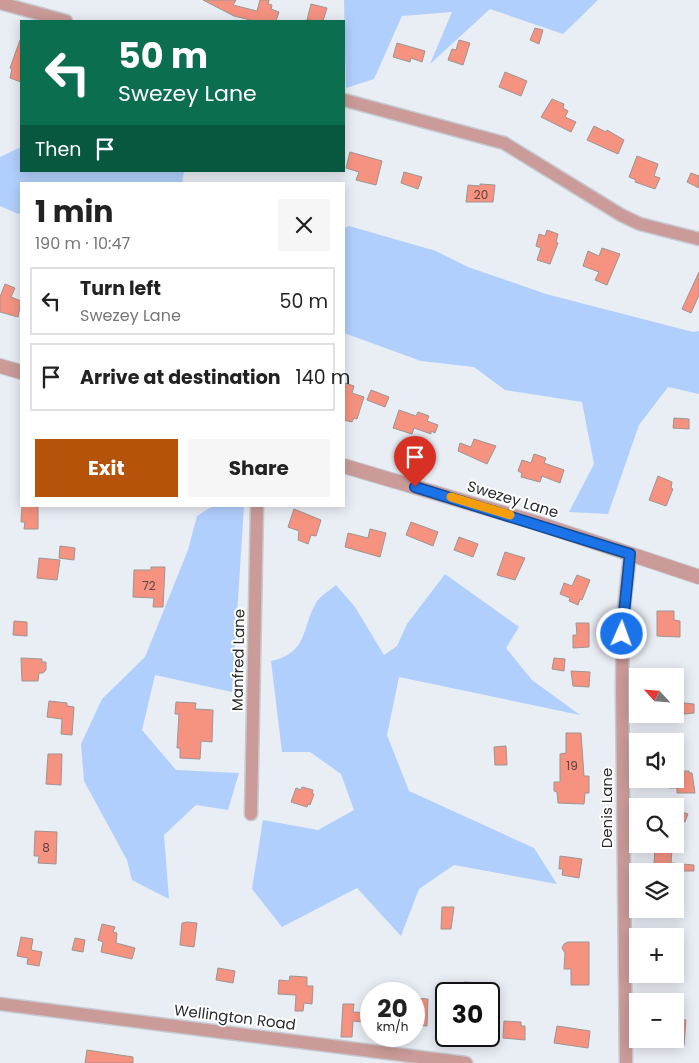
<!DOCTYPE html>
<html lang="en">
<head>
<meta charset="utf-8">
<style>
	body { margin:0; font-family:Poppins,sans-serif; background:#f6f6f6; color:#222; height:100vh; display:flex; flex-direction:column; font-size:19px; white-space:nowrap }
	* { box-sizing:border-box; margin:0 }
	p { font-size:16px; color:#767676 }
	.icon { flex:none; width:28px; height:28px; fill:none; stroke:currentColor; stroke-width:2; stroke-linecap:round; stroke-linejoin:round }
	.map { position:relative; flex:1; overflow:hidden }
	.details { position:absolute; left:20px; top:182px; width:325px; height:325px; display:flex; flex-direction:column; background:#fff; border-radius:0px; box-shadow:0 2px 12px #0003 }
	.details>* { flex:none }
	.banner { position:absolute; left:20px; top:20px; width:325px; height:152px; border-radius:0px; box-shadow:0 2px 12px #0003; background:#0b6e4f; color:#fff; overflow:hidden }
	.needle { width:32px; rotate:296deg }
	.buttons { position:absolute; left:629px; top:668px; display:grid; gap:10px }
	.buttons a { display:grid; place-items:center; width:55px; height:55px; border-radius:0px; background:#fff; box-shadow:0 2px 12px #0003; font-size:25px }
	.speed { position:absolute; left:360px; top:982px; display:flex; gap:10px; font-size:25px; font-weight:700; text-align:center }
	.speed>* { display:grid; place-content:center; width:65px; height:65px; border-radius:50%; background:#fff; box-shadow:0 2px 12px #0003; line-height:1 }
	.speed small { font-size:12px; font-weight:400 }
	.speed .limit { border:2px solid #111; border-radius:8px; background:#fff; color:#111 }
	.pin { position:absolute; display:grid; place-items:center; width:42px; height:42px; color:#fff; margin:-51px -21px; border-radius:50% 50% 50% 0; rotate:-45deg; box-shadow:0 0 5px #0007 }
	.pin .icon { rotate:45deg }
	.me { position:absolute; width:55px; margin:-28px; rotate:2deg; stroke-linejoin:round; filter:drop-shadow(0 0 4px #0008) }
	.turn { display:flex; align-items:center; gap:18px; height:105px; padding:0 15px; font-size:22px }
	.turn .icon { width:65px; height:65px; stroke-width:2.5 }
	.turn b { display:block; font-size:35px; line-height:42px }
	.then { display:flex; align-items:center; height:48px; padding:0 15px; background:#0003; gap:10px; font-size:19px }
	.round { display:grid; place-items:center; flex:none; width:52px; height:52px; border-radius:0px; background:#f6f6f6 }
	.summary { display:flex; align-items:center; justify-content:space-between; height:85px; padding:0 15px }
	h1 { font-size:30px; font-weight:700; line-height:38px }
	.button { display:flex; gap:10px; margin-top:auto; padding:10px 15px }
	.button a { flex:1; height:58px; border-radius:0px; background:#b45309; color:#fff; font-size:20px; font-weight:700; line-height:58px; text-align:center }
	.button a+a { background:#f6f6f6; color:#222 }
	ul { padding:0; list-style:none }
	li { display:flex; align-items:center; gap:15px; height:68px; margin:0 10px 8px; padding:0 5px; border:2px solid #e0e0e0; border-radius:0px }
	li div { flex:1 }
	li b { display:block; font-size:19px }
	li em { font-style:normal }
	.map>svg:first-child { display:block }
	.green { fill:#b1cffd }
	.building { fill:#f59280; stroke:#9d9593 }
	.lines { fill:none; stroke-linecap:round; stroke-linejoin:round }
	.minor-casing { stroke:#c6cad0; stroke-width:15 }
	.tertiary-casing { stroke:#c6cad0; stroke-width:16 }
	.minor { stroke:#ca9b98; stroke-width:12 }
	.tertiary { stroke:#ca9b98; stroke-width:14 }
	.route-casing { stroke:#114b97; stroke-width:12 }
	.route { stroke:#1a73e8; stroke-width:9 }
	.slow { stroke:#f59e0b; stroke-width:9 }
	.labels { text-anchor:middle; dominant-baseline:central; stroke-width:4; stroke-linejoin:round; paint-order:stroke }
	.number-label { font-size:12px; fill:#5c4542 }
	.street-label { font-size:15px; fill:#292b2d; stroke:#fff }
</style>
</head>
<body>
<div class="map">
<svg width="699" height="1063" viewBox="0 0 699 1063">
	<rect width="100%" height="100%" fill="#e9edf4"/>
	<g class="green">
		<path d="M344,0H598L563,34L490,9L430,64L452,12L402,16L374,79L346,88Z"/>
		<path d="M21,147V171H184L182,184H21V212L18,214L0,206V157Z"/>
		<path d="M349,226L436,251L468,267L546,294L693,332L699,331V394L668,387L639,425L608,514L569,512L594,464L582,402L505,390L474,367L421,361L344,333V228Z"/>
		<path d="M213,506H244L232,692L155,675L142,730L176,770L239,773L228,810L196,805L164,835L169,899L132,880L127,860L84,781L81,744L102,699L145,657L188,550L197,516Z"/>
		<path d="M445,574L519,627L506,648L532,680L580,715L399,677L387,735L409,791L534,848L557,884L454,865L419,889L401,936L357,888L282,927L252,889L263,820L318,830L354,810L341,774L310,752H282L271,661C310,653 301,625 318,600C322,595 330,590 336,585L355,607L384,655L397,646L407,624Z"/>
	</g>
	<g class="building">
		<path d="M203,0H236L233,5L257,11L260,0H269L268,4L272,5L271,9L279,12L276,21H254L234,16Z"/>
		<path d="M311,4L327,8L323,21L307,20Z"/>
		<path d="M535,28L543,30L539,44L530,40Z"/>
		<path d="M20,40H21V82L10,78L12,69L10,68Z"/>
		<path d="M459,40L470,43L463,65L448,60L452,49L456,50Z"/>
		<path d="M397,43L425,51L422,62L411,58L410,62L393,57Z"/>
		<path d="M505,72L527,81L521,96L499,87Z"/>
		<path d="M552,99L564,104L563,108L568,111L565,117L576,122L571,132L541,117Z"/>
		<path d="M594,126L606,132L607,130L624,140L618,154L587,140Z"/>
		<path d="M350,152L382,161L376,185L356,180L359,172L346,168Z"/>
		<path d="M637,156L658,164L654,176L660,178L655,189L635,182L636,180L629,177Z"/>
		<path d="M404,172L422,177L418,189L401,183Z"/>
		<path d="M691,173L699,176V188L687,182Z"/>
		<path d="M480,184L495,185L493,202H466L468,185L480,186Z"/>
		<path d="M547,230L558,234L556,242L558,243L550,264L537,260L541,248L536,246L539,234L545,236Z"/>
		<path d="M602,248L620,254L607,285L595,280L599,272L583,266L588,251L599,256Z"/>
		<path d="M699,272V295L691,313L682,309Z"/>
		<path d="M5,284L15,288L11,297L21,301L18,317L0,312V297Z"/>
		<path d="M345,383L354,386L352,393L364,397L357,419L354,418L352,422L344,420Z"/>
		<path d="M371,390L389,397L385,407L367,400Z"/>
		<path d="M399,410L416,416L418,412L429,416L427,421L438,425L435,433L431,431V434L414,428L412,434L393,428Z"/>
		<path d="M674,418L689,419V429L673,428Z"/>
		<path d="M474,439L496,446L487,464L458,451L460,443L471,447Z"/>
		<path d="M534,454L546,458L544,463L564,470L560,483L542,476L540,482L521,477L522,473L518,471L522,460L531,463Z"/>
		<path d="M658,476L672,482L671,488L673,489L666,506L649,500Z"/>
		<path d="M22,506H38V529H24L25,522H21Z"/>
		<path d="M294,509L321,520L316,536L311,535L308,544L298,540L299,531L288,527Z"/>
		<path d="M411,522L438,532L433,546L406,535Z"/>
		<path d="M370,529L386,533L380,557L345,547L348,533L368,538Z"/>
		<path d="M459,537L478,544L473,557L454,550Z"/>
		<path d="M60,546L75,548L74,560L59,558Z"/>
		<path d="M505,552L525,558L515,580L497,575Z"/>
		<path d="M39,558L60,560L57,580L37,578Z"/>
		<path d="M151,567H165L163,607H153L154,598L133,597L134,570H151Z"/>
		<path d="M577,575L590,580L582,600L580,599L578,605L569,601L570,598L560,594L564,583L572,586Z"/>
		<path d="M657,611H674V620L680,621V637L657,636Z"/>
		<path d="M14,621L27,622V636L13,635Z"/>
		<path d="M576,623H589V647L573,648V635H577Z"/>
		<path d="M21,658L42,659V662H46V670L43,673H39L38,681H22Z"/>
		<path d="M554,658L565,659L564,671L552,669Z"/>
		<path d="M571,671L590,672L589,687L573,686Z"/>
		<path d="M49,701L67,703V706L74,707L72,735L61,734L62,719L47,717Z"/>
		<path d="M176,702L196,703L195,709L213,710L212,742L201,741L200,759L180,758V748H177L179,714H175Z"/>
		<path d="M675,702L694,704V713L675,715Z"/>
		<path d="M566,733H581L584,776H589V793H585L584,804L558,803L557,792L554,791V782H560V754L566,753Z"/>
		<path d="M506,746L507,765H495L494,747Z"/>
		<path d="M48,754H62L61,785L46,784Z"/>
		<path d="M675,771H689V773H692L695,793H677V788H669V779H675Z"/>
		<path d="M302,787L313,790L312,794H314L310,805L308,804L307,807L291,802L296,788L301,790Z"/>
		<path d="M675,810L688,814L685,822L675,819Z"/>
		<path d="M35,831L57,832L56,864L38,863L39,856H34Z"/>
		<path d="M655,847L672,849L671,863L694,865V871H662V864H654Z"/>
		<path d="M560,856L582,859L579,878L562,875L563,869H559Z"/>
		<path d="M442,907H454L451,929H441Z"/>
		<path d="M187,922L197,923L194,947L180,945L182,923Z"/>
		<path d="M102,924L115,927L113,932L117,933L116,943L135,948L132,959L101,952L103,942L98,940Z"/>
		<path d="M21,937L33,939L31,950L42,952L39,966L27,964L28,958L17,956Z"/>
		<path d="M75,938L85,940L83,952L72,950Z"/>
		<path d="M568,942H589V985H571V969H564L565,953L562,948L564,944Z"/>
		<path d="M218,968L235,971L233,983L216,980Z"/>
		<path d="M290,976L307,977V986H313L312,1004L304,1003L303,1011H295L296,995L278,994L279,980L289,981Z"/>
		<path d="M464,982L481,983V994H464Z"/>
		<path d="M414,998L428,999L427,1026L414,1025Z"/>
		<path d="M343,1004H354L353,1012L371,1013V1023L353,1021L352,1037H341Z"/>
		<path d="M675,1019L686,1020L684,1046L675,1045Z"/>
		<path d="M504,1021L521,1022V1026H525V1040L503,1038Z"/>
		<path d="M557,1026L590,1031L588,1048L554,1043Z"/>
		<path d="M87,1050L133,1057V1063H85Z"/>
	</g>
	<g class="lines">
		<g class="minor-casing">
			<g id="minor">
				<path d="M0,3L66,21"/>
				<path d="M344,100L504,143L621,215L640,224L699,239"/>
				<path d="M251,814L257,506"/>
				<path d="M0,1004L466,1063"/>
				<path d="M626,1063L622,689L623,616L630,554"/>
			</g>
		</g>
		<g class="tertiary-casing">
			<g id="tertiary">
				<path d="M0,366L21,372"/>
				<path d="M344,466L537,523L699,577"/>
			</g>
		</g>
		<use href="#minor" class="minor"/>
		<use href="#tertiary" class="tertiary"/>
	</g>
	<g class="lines">
		<g class="route-casing">
			<path id="route" d="M415,487L630,554L622,634"/>
		</g>
		<use href="#route" class="route"/>
		<path class="slow" d="M451,497L510,515"/>
	</g>
	<g class="labels">
		<g class="number-label">
			<text x="481" y="194">20</text>
			<text x="149" y="585">72</text>
			<text x="572" y="765">19</text>
			<text x="46" y="847">8</text>
		</g>
		<g class="street-label">
			<text transform="translate(513 499) rotate(17)">Swezey Lane</text>
			<text transform="translate(238 660) rotate(-89)">Manfred Lane</text>
			<text transform="translate(606 808) rotate(-90)">Denis Lane</text>
			<text transform="translate(235 1017) rotate(7)">Wellington Road</text>
		</g>
	</g>
</svg>
<div class="buttons">
<a><svg class="needle" viewBox="-14 -14 28 28"><path d="M0-13l5 13h-10z" fill="#e53935"/><path d="M0 13l5-13h-10z" fill="#767676"/></svg></a>
<a><svg class="icon" aria-label="sound" viewBox="0 0 24 24"><path d="M4 9h4l5-4v14l-5-4H4zM17 9q2 3 0 6"/></svg></a>
<a><svg class="icon" aria-label="search" viewBox="0 0 24 24"><circle cx="10" cy="10" r="6"/><path d="M15 15l6 6"/></svg></a>
<a><svg class="icon" aria-label="layers" viewBox="0 0 24 24"><path d="M12 4l9 5-9 5-9-5zM3 14l9 5 9-5"/></svg></a>
<a>+</a>
<a>−</a>
</div>
<div class="speed"><div>20<small>km/h</small></div><div class="limit">30</div></div>
<div class="pin" style="left:415px;top:487px;background:#d93025"><svg class="icon" aria-label="arrive" viewBox="0 0 24 24"><path d="M6 21V4h12l-3 4 3 4H6"/></svg></div>
<svg class="me" style="left:622px;top:634px" viewBox="-20 -20 40 40"><circle r="17" fill="#1a73e8" stroke="#fff" stroke-width="3"/><path d="M0-11L8 9 0 5-8 9z" fill="#fff"/></svg>
<div class="banner">
<div class="turn"><svg class="icon" aria-label="left" viewBox="0 0 24 24"><path d="M17 20v-9H6M10 6l-5 5 5 5"/></svg><div><b>50 m</b>Swezey Lane</div></div>
<div class="then">Then<svg class="icon" aria-label="arrive" viewBox="0 0 24 24"><path d="M6 21V4h12l-3 4 3 4H6"/></svg></div>
</div>
<section class="details">
<div class="summary"><div><h1>1 min</h1><p>190 m · 10:47</p></div><a class="round"><svg class="icon" aria-label="close" viewBox="0 0 24 24"><path d="M6 6l12 12M18 6L6 18"/></svg></a></div>
<ul>
<li><svg class="icon" aria-label="left" viewBox="0 0 24 24"><path d="M17 20v-9H6M10 6l-5 5 5 5"/></svg><div><b>Turn left</b><p>Swezey Lane</p></div><em>50 m</em></li>
<li><svg class="icon" aria-label="arrive" viewBox="0 0 24 24"><path d="M6 21V4h12l-3 4 3 4H6"/></svg><div><b>Arrive at destination</b></div><em>140 m</em></li>
</ul>
<div class="button"><a>Exit</a><a>Share</a></div>
</section>
</div>
</body>
</html>
